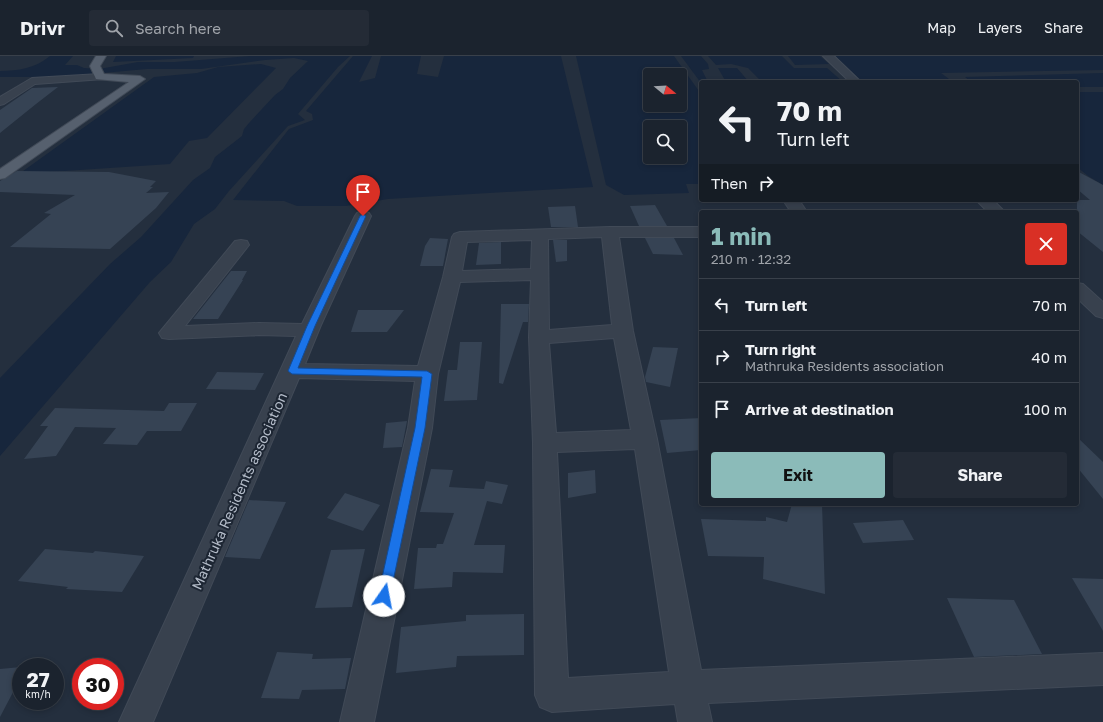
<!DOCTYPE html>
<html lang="en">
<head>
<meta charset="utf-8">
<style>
	body { margin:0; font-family:"Golos Text",sans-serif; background:#242b36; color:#f1f3f6; height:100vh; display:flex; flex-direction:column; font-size:15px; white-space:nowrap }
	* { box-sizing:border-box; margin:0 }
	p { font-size:13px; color:#a0a4aa }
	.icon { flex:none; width:22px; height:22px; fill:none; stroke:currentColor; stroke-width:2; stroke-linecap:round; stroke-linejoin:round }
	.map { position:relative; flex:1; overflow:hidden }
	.drawer { position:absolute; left:699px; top:154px; width:380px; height:296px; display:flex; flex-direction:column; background:#1b232e; border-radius:4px; box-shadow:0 2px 6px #0003,0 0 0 1px #39404a }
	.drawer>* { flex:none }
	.banner { position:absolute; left:699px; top:24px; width:380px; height:122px; border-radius:4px; box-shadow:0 2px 6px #0003,0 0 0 1px #39404a; background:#1b232e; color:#f1f3f6; overflow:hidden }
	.needle { width:26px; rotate:108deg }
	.buttons { position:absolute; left:643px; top:12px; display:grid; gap:8px }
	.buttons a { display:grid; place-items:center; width:44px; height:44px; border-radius:4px; background:#1b232e; box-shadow:0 2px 6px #0003,0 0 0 1px #39404a; font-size:20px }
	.speed { position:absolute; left:12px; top:602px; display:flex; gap:8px; font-size:20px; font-weight:700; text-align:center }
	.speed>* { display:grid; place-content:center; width:52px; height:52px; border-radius:50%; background:#1b232e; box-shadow:0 2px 6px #0003,0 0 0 1px #39404a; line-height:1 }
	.speed small { font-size:10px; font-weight:400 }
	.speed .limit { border:6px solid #d22; background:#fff; color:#111 }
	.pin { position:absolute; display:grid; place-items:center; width:34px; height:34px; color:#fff; margin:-41px -17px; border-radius:50% 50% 50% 0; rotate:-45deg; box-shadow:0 0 4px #0007 }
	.pin .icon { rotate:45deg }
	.me { position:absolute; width:44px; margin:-22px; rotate:12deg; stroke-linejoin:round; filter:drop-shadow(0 0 3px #0008) }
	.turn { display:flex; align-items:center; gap:14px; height:84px; padding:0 12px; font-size:18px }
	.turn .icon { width:52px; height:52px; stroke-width:2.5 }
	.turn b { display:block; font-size:28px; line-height:34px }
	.then { display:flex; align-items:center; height:38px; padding:0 12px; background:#0003; gap:8px; font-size:15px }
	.round { display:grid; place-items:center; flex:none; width:42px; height:42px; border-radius:4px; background:#242b36 }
	.summary { display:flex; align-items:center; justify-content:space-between; height:68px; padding:0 12px }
	h1 { font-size:24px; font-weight:700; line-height:30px; color:#8bbbb9 }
	.cta { display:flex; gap:8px; margin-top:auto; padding:8px 12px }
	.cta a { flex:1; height:46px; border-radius:4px; background:#8bbbb9; color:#111; font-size:16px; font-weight:700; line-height:46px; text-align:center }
	.cta a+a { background:#242b36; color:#f1f3f6 }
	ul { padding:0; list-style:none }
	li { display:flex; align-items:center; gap:12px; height:52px; padding:0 12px; border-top:1px solid #39404a }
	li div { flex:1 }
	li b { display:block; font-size:15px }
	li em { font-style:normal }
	header { display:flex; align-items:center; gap:24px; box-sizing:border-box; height:56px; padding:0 20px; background:#1b232e; border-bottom:1px solid #39404a }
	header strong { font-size:19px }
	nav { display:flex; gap:22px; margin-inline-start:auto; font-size:14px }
	.search { width:280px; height:36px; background:#242b36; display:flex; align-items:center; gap:10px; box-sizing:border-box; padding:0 14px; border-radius:4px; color:#a0a4aa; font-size:15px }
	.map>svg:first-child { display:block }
	.water { fill:#17263c; fill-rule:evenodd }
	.building { fill:#364354 }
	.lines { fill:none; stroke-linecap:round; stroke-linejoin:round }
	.minor-casing { stroke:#414a57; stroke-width:2 }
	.major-casing { stroke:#414a57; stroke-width:2 }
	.minor { fill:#38414e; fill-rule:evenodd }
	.major { fill:#56606e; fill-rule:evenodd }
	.route { fill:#1a73e8; stroke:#114b97 }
	.labels { text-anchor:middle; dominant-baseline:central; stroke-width:4; stroke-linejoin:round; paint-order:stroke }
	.street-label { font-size:14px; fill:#b4bcc9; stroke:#1d2633 }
</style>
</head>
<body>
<header>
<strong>Drivr</strong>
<div class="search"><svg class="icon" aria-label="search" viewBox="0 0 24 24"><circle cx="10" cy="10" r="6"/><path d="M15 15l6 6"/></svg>Search here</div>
<nav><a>Map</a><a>Layers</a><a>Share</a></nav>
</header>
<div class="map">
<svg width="1103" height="666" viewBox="0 0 1103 666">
	<rect width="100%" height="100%" fill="#242f3e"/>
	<g class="water">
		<path d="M50,0H73L65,9H77L84,12L99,13L138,6H175L250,0H350L338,11L298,58L305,64L288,70L229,135L215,153L194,168L171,206L150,226L0,400V322L110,208L141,181L193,124L210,112L215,101L242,80L244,73L249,67L275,39L283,33L290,22L308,5L294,2L265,4L201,13H147L58,21H0V15C18,15 36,12 50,0Z"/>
		<path d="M116,0H194L193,2L113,6Z"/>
		<path d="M353,0H372L359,26L375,22L381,0H421L417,18L438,21L444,0H561L593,131L388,143L346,150H297L284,145L233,144L289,73L313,64L312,58L306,55Z"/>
		<path d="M576,0H674L701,38V128H686L689,137L624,139L606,129ZM650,19H680V49H650ZM650,71H680V101H650Z"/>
		<path d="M681,0H701L708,8L709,13L702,14L708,26L701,27Z"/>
		<path d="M708,0H782L794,12H827L843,26H762L748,12L731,8L716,9Z"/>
		<path d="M788,0H820L829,8L795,9Z"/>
		<path d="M835,0H1103V14L941,17L953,26H863Z"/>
		<path d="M261,8L276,12L207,82L189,85L170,108L19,118L154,21L197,17L218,11Z"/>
		<path d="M718,12H737L749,26H726Z"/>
		<path d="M1103,17V31H1077V26H971L965,21Z"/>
		<path d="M1077,36H1103V129L1088,120L1077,111Z"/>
	</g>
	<g class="building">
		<path d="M58,31L36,48L0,77V54L32,32Z"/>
		<path d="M17,115L109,116L156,125L150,131H153L146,137L169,136L156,152L110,193L10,191L51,158L44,157L75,139L0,136V125Z"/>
		<path d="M1077,115L1103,129V196L1077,175V144H1090L1077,133Z"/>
		<path d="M655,149L667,170H639L630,150Z"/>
		<path d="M575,150L578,171H551L548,151Z"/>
		<path d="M430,182L448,183L443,210H420L425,190Z"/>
		<path d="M645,182H674L683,199L653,198Z"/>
		<path d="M553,184H567V205L556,206Z"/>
		<path d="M501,186V208L476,209L479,187Z"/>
		<path d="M231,215H247L242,224H243L218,263H193Z"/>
		<path d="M501,248H529L528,266H523L503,328L499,327Z"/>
		<path d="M358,254H404L387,276H351Z"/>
		<path d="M460,286H482L477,344L444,345L448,314H457Z"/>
		<path d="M653,291L678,292L670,331L646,326L645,321Z"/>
		<path d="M217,316L264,317L255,334L206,333Z"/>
		<path d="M169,347H197L181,375H147L137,389L103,388L116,372L75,371L56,400L24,403L48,370H40L55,352L164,355Z"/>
		<path d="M701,362V394L667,397L660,364Z"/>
		<path d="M407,365L402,391L383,392L386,367Z"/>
		<path d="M1077,381L1103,406V443L1077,411Z"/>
		<path d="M431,413L453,414L449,431L484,433L486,425L508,429L502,448L487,445L474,489H505L503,517L453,516L452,531L414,533L418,492H436L437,488H443L454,457L420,456Z"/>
		<path d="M595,414L596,437L568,442V417Z"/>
		<path d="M345,437L380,449L363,475L327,462Z"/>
		<path d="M249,444L286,446L260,503L225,501Z"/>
		<path d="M792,448H822L825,538L763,523L764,501L708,500L701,463L766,465V461L787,466Z"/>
		<path d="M903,464L914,484L863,487L853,467Z"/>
		<path d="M45,493L93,497L95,495L144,500L122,536L66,533L68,531L18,525Z"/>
		<path d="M365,493L352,551L315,552L331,494Z"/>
		<path d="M1072,522L1103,523V575Z"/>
		<path d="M947,542L1014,544L1042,598L974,601Z"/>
		<path d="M524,558V599L457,600L456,611L396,617L401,571L466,565V559Z"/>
		<path d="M277,596L313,598L312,603L351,602L345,633L302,634L299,643L261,642Z"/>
		<path d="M21,611V621L0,661V613Z"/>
	</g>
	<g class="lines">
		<g class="minor-casing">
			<g id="minor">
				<path d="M823,0H834L861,26H850Z"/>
				<path d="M100,18L105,21L104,23L35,28L4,48L0,49V41L32,22Z"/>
				<path d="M783,144H799L807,156H791Z"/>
				<path d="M976,144H993L1005,156H988Z"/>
				<path d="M363,155L369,157L371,160L321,269L305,308L418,310L443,221L452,181L454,178L460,176L610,171H701V181H619L633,275L657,383L701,614L1103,597V629L708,647L712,666H678L675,648L552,656L540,651L535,639L533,387L529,281L531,224L460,226L438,318L432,372L374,666H340L408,372L415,325L299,322L153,666H119L296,280L259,279L169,283L162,282L159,277L235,185L241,184L247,185L249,189L185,270L259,267L302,268L355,160L357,157ZM602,181L612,269L549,274L548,183ZM532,184L531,213L462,215L467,186ZM614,282L631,374L556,377L549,287ZM635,393L669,616L568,622L557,396Z"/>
				<path d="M1077,227L1083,228L1103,246V262L1096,260L1077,242Z"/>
			</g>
		</g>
		<g class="major-casing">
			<path id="major" d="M96,0H106L100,10L104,18L140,20L145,23L5,122L0,123V113L129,26L96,23L90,10Z"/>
		</g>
		<use href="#minor" class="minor"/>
		<use href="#major" class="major"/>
	</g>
	<path class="route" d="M363,158L366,160L315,270L298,312L427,315L432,318L425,372L390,540L388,544L384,546L380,544L378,540L415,372L422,321L292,318L288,315L307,270L360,160Z"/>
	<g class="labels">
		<g class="street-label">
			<text transform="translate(239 435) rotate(-66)">Mathruka Residents association</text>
		</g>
	</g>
</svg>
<div class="buttons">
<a><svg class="needle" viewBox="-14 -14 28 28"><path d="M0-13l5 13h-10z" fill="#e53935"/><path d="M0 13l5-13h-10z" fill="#a0a4aa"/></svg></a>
<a><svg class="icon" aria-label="search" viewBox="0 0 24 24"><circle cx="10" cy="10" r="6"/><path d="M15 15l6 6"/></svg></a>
</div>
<div class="speed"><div>27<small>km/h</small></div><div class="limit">30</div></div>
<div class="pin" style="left:363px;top:160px;background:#d93025"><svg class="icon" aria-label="arrive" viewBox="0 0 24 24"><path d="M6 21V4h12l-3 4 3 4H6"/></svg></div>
<svg class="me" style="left:384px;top:540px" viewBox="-20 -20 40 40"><circle r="19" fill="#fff"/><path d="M0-13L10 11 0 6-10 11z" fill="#1a73e8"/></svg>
<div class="banner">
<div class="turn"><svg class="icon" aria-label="left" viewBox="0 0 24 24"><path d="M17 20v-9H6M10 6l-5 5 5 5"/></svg><div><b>70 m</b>Turn left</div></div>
<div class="then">Then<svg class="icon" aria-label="right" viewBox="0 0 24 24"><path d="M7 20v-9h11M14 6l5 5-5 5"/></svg></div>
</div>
<section class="drawer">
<div class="summary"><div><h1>1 min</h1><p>210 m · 12:32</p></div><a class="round" style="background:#d93025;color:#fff"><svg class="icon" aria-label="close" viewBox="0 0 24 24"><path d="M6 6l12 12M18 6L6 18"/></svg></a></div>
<ul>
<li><svg class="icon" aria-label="left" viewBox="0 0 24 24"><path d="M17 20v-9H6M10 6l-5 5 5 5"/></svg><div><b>Turn left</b></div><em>70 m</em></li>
<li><svg class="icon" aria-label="right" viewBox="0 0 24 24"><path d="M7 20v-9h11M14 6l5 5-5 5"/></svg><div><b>Turn right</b><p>Mathruka Residents association</p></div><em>40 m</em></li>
<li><svg class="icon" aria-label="arrive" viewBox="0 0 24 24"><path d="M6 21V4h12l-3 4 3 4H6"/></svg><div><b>Arrive at destination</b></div><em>100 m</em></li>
</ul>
<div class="cta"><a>Exit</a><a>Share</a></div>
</section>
</div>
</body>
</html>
